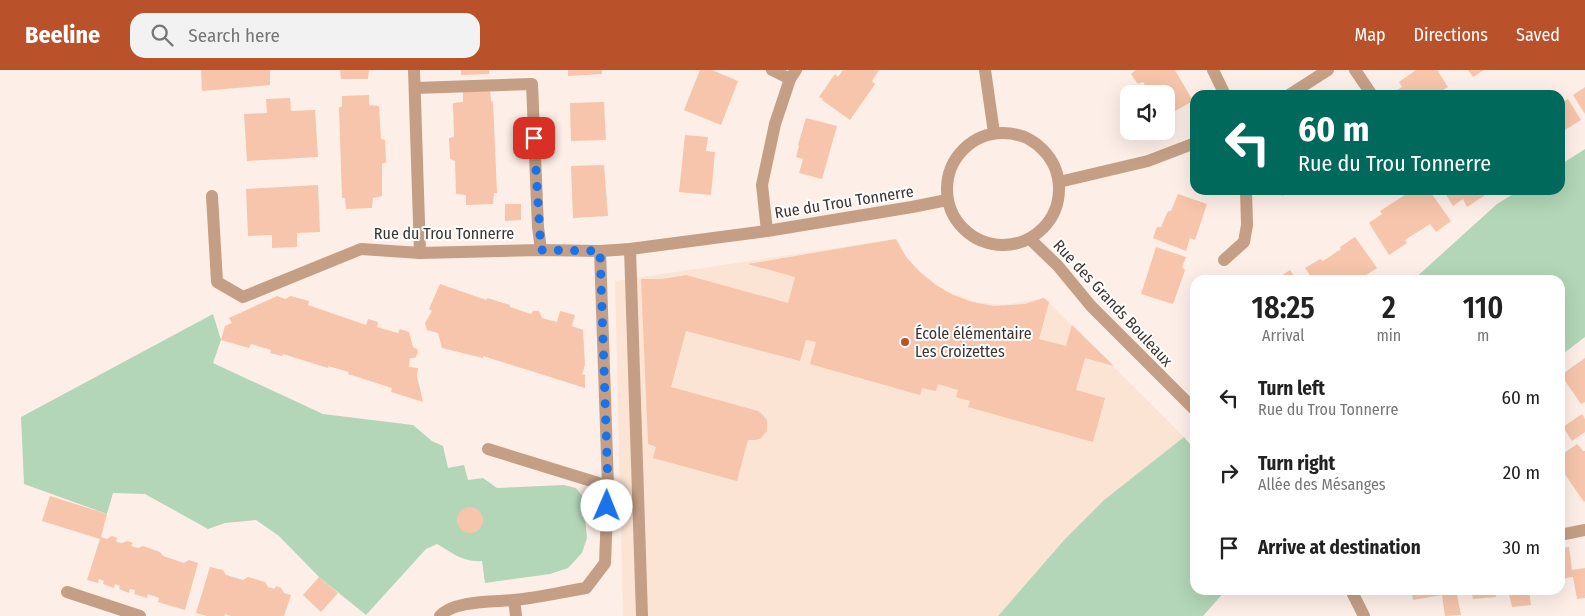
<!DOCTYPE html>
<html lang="en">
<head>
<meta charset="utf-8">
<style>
	body { margin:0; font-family:"Fira Sans Condensed",sans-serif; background:#f2f2f2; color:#222; height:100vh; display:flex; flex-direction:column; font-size:19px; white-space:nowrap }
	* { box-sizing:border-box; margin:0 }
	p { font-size:16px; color:#767676 }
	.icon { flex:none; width:28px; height:28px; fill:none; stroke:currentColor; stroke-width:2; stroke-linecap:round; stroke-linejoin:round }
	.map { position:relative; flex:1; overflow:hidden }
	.details { position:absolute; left:1190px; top:205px; width:375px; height:320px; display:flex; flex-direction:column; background:#fff; border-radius:15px; box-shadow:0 5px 20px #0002 }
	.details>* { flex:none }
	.top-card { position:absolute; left:1190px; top:20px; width:375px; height:105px; border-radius:15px; box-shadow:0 5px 20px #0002; background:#00695c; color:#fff; overflow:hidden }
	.controls { position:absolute; left:1120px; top:15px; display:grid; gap:10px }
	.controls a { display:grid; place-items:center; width:55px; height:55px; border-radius:10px; background:#fff; box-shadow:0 5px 20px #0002; font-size:25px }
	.pin { position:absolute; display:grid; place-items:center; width:42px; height:42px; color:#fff; margin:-21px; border-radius:10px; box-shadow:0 2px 8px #0006 }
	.me { position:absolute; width:55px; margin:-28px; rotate:1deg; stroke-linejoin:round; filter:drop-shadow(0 0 4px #0008) }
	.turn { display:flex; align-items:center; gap:18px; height:105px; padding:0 25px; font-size:22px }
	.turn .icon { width:65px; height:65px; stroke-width:2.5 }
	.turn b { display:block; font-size:35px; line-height:42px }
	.eta { display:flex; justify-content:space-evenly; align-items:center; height:85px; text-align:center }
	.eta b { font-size:30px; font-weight:600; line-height:35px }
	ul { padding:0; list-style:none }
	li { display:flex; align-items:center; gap:15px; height:75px; padding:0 25px }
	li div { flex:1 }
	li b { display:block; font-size:19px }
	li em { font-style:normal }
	header { display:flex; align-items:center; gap:30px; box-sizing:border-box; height:70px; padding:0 25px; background:#b9512b; color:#fff }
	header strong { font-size:24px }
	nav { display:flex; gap:28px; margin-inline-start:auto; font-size:18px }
	.search { width:350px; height:45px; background:#f2f2f2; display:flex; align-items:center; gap:12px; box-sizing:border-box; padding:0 18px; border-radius:15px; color:#767676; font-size:19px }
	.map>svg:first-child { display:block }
	.built { fill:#fce4d5 }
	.green { fill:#b2d6b7 }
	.building { fill:#f6c5ab }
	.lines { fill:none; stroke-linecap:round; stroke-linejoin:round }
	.minor { stroke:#c49f85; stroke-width:12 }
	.route { stroke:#1a73e8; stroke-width:9; stroke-dasharray:0 16.2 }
	.poi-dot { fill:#b9512b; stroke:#fff; stroke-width:2 }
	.labels { text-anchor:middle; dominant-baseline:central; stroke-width:4; stroke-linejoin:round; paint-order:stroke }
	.street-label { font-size:16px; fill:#3d342f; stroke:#fff }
	.poi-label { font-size:16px; fill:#3d342f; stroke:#fff; text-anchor:start }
</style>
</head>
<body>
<header>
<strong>Beeline</strong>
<div class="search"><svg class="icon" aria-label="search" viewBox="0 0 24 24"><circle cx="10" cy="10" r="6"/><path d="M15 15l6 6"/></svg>Search here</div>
<nav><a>Map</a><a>Directions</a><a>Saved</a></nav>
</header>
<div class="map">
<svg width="1585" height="546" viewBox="0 0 1585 546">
	<rect width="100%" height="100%" fill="#fdefe7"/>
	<path class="built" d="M896,169L914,199L940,219L977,232L1004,235L1044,228L1184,367L1104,430L1065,469L998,546H623L615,211Z"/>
	<g class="green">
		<path d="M1585,79V267L1560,286V210H1413L1497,134L1520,120H1560V95Z"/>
		<path d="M213,244L221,270L213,293L323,344L413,355L432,371L443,376L448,398L464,395L468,410L483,408L497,418L564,415L576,418L583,427L587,468L582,483L568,498L550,504L485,513L482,491C464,493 451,482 437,474L426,479L366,545L319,507L279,466L256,450L225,453L208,459L145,424L113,423L107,444L24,414L21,347Z"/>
		<path d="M1184,367L1195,380V520H1226L1203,546H998L1065,469L1104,430Z"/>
	</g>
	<g class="building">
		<path d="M201,0H270V15L202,21Z"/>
		<path d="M340,0H369L368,9H341Z"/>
		<path d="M461,0H489V4L461,5Z"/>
		<path d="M568,0H602V4L568,6Z"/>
		<path d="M700,0H712L738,11L721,55L684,40Z"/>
		<path d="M843,0H879L872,11L875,14L850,50L822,30L823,29L819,27L835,4L838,7Z"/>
		<path d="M1136,0H1175L1193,31L1166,46V24H1150L1143,12L1138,14L1131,4Z"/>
		<path d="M1416,0H1437L1448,17L1435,25H1388L1402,17L1399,12Z"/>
		<path d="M1468,0H1484L1473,7Z"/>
		<path d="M1585,17V44L1573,25Z"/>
		<path d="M490,21L491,31L493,32L497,123H494L493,134L466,135V125L456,124L455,91L450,89L449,68L454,67L453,33L463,32V22Z"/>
		<path d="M369,25V35L379,36L381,69L385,70L386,92L382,94V126L373,128L372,138L346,139L345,128H342L339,37H342V26Z"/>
		<path d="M290,28L291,41L315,40L318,87L247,91L244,44L267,43L266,29Z"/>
		<path d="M1568,29L1581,50L1560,63V33Z"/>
		<path d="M604,32L606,70L571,71L570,33Z"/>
		<path d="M806,48L837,56L822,109L799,103L803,89L796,87L799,76L798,75Z"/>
		<path d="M685,65L708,67L706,81L715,82L711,125L679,122Z"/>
		<path d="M604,95L608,146L573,148L571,96Z"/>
		<path d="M318,115L320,162L297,163V177L272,178V165L248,166L246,119Z"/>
		<path d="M1278,120H1293L1282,126Z"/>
		<path d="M1423,120H1429L1451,151L1436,162L1430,154L1405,170L1407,173L1389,185L1369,153L1382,144L1380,141L1411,121L1414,125Z"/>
		<path d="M1443,120H1493L1467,137L1463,129L1453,136Z"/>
		<path d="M1178,124L1207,134L1195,170L1190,168L1186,181L1153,168L1157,157H1161L1168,141H1171Z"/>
		<path d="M505,134H521V150L505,151Z"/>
		<path d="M1355,167L1377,198L1359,210H1313L1305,198L1320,189L1323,191L1341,179L1340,177Z"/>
		<path d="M896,169L906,187L920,202L936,215L953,225L972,232L993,236L1025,234L1044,228L1049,232L1039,269L1066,276L1072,255L1114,296L1085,288L1076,320L1105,328L1093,372L968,337L970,331L956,327L958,320L938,314L936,321L922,318L920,325L810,294L816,272L806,270L800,291L686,261L671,317L758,341L762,344L767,350V361L760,369L755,370H748L737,411L653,388L656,377L648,374L641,209H662L686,205L788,233L795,207L748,194Z"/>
		<path d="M1156,177L1186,187L1182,197L1185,200L1173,234L1141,224Z"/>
		<path d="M1290,200L1297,210H1275Z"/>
		<path d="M440,214L486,230L487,228L510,235V237L531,244L533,241H539L542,248L557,252L560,241L575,245L572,256L583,260L585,295L582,304L585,305V318L483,286V288L442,278L438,263L427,260L425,253L432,241L429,239Z"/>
		<path d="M277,226L285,229L291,226L309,231L308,235L366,255L368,249L378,252L377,257L398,263L400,259L409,262L413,277L417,279L418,283L415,288H410L409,297L418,298L417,306L423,332L391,322L392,318L348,304L349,302L328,296V298L283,284L282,286L270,283L271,280L251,274L249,278L221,270L225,256L232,253L229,248Z"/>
		<path d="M1585,288V332L1581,334L1561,305Z"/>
		<path d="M1582,344L1585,349V362L1572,371L1563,357Z"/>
		<path d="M1577,374L1583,381H1585V431L1584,432L1562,400L1560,401V386Z"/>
		<path d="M50,426L107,444L101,467L107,469L112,466L117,468L116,472L122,473L127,471L133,473L131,476L138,478L143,476L160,482L163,486L184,493L189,490L198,493L185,540L158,532L159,528L148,524L147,528L134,524L135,520L130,519L129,523L119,519L120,516L115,514L114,518L103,514L104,511L99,509L98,513L87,510L100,469L42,451Z"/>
		<circle cx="470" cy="450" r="13"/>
		<path d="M1569,477L1572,500L1585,498V528L1577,529L1573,507L1560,509V478Z"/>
		<path d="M210,497L223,500L226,505L243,510L248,507L265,512L268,517L275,519L276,516L281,518L284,523L291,525L284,546H231L225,544L224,546H207L196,543Z"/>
		<path d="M319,507L338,523L321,542L303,525Z"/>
		<path d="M1411,520H1456L1461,545L1445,546L1442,525L1413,530Z"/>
		<path d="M1471,520H1495L1496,527L1473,529Z"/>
		<path d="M1508,520H1529L1531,535L1512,537Z"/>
	</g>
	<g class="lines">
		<g class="minor">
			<path d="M414,0L420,183"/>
			<path d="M772,0L790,9"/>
			<path d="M985,0L994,63"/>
			<path d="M1213,0L1225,25"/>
			<path d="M1355,0L1372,25"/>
			<path d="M415,18L532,14L538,157L541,180"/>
			<path d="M1289,25L1328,0"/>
			<circle cx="1003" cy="119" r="56"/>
			<path d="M1059,112L1148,91L1195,73"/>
			<path d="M212,126L217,212L243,227L361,179L420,183L541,180L600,181L630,179L767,161L912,137L947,130"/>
			<path d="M767,161L762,115L775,54L790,9L796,0"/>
			<path d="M1030,169L1058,196L1091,236L1195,340"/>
			<path d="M630,179L642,546"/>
			<path d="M1224,190L1244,172L1247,155L1246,120"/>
			<path d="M488,379L608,416"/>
			<path d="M1560,465L1585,460"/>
			<path d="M1351,520L1364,546"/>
			<path d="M67,522L140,546"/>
			<path d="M514,530L516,546"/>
			<path d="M440,546C454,530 494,532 514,530C538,528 562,522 586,518L605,493L608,416L600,181"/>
		</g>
	</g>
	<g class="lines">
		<path class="route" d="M534,68L541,180L600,181L608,416L607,436"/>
	</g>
	<circle class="poi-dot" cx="905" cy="272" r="5"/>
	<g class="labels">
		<g class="street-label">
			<text transform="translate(844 132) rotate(-9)">Rue du Trou Tonnerre</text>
			<text x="444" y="163">Rue du Trou Tonnerre</text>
			<text transform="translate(1113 233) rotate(47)">Rue des Grands Bouleaux</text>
		</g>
		<g class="poi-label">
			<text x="915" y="263">École élémentaire<tspan x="915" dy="18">Les Croizettes</tspan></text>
		</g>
	</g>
</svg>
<div class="controls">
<a><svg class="icon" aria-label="sound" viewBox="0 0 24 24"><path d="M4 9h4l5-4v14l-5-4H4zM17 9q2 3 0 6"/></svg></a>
</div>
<div class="pin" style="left:534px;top:68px;background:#d93025"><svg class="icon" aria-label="arrive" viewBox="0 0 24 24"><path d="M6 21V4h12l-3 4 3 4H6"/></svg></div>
<svg class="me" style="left:607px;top:436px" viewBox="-20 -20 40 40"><circle r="19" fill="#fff"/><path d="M0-13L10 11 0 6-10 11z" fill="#1a73e8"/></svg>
<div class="top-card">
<div class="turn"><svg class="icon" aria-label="left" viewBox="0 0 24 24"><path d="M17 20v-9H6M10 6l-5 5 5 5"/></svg><div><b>60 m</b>Rue du Trou Tonnerre</div></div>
</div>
<section class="details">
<div class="eta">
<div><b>18:25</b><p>Arrival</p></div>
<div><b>2</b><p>min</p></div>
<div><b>110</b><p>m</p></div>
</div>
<ul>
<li><svg class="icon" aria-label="left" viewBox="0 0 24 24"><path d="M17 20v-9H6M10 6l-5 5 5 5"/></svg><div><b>Turn left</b><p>Rue du Trou Tonnerre</p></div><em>60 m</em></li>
<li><svg class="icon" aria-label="right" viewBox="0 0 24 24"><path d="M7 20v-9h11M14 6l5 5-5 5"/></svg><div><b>Turn right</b><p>Allée des Mésanges</p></div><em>20 m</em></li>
<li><svg class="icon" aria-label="arrive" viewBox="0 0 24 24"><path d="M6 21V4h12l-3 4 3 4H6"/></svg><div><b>Arrive at destination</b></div><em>30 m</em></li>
</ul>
</section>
</div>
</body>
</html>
